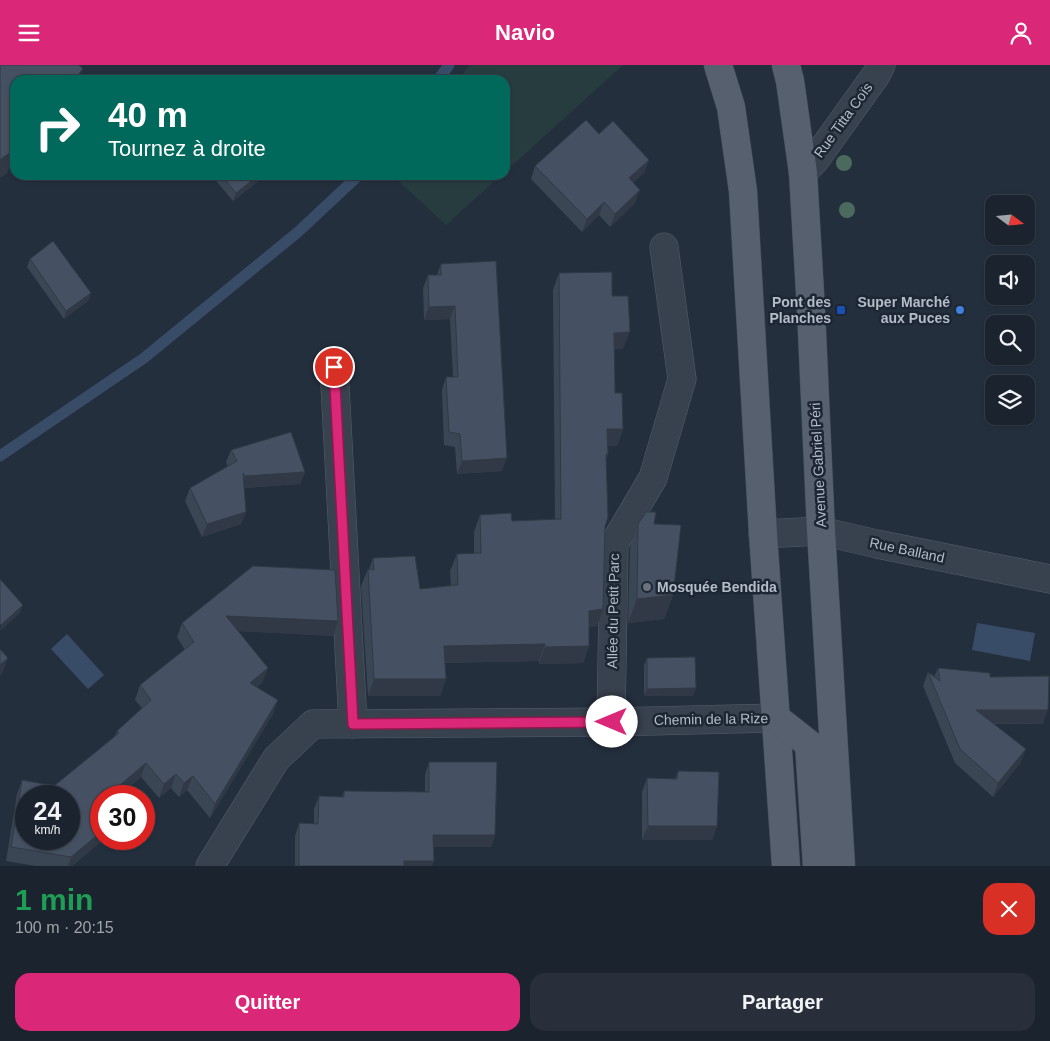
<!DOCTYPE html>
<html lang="fr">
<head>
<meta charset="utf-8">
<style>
	body { margin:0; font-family:Arial,sans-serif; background:#282f3a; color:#f1f3f6; height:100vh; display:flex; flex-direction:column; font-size:19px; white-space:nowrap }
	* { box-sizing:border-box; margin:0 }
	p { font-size:16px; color:#a0a4aa }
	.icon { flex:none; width:28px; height:28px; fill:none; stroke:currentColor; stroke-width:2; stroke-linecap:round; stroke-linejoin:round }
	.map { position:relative; height:801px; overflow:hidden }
	.sheet { display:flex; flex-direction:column; background:#1b232e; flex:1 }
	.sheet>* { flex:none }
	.top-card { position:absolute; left:10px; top:10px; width:500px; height:105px; border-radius:15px; box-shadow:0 1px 4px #0004,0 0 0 1px #39404a; background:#00695c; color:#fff; overflow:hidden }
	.needle { width:32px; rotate:106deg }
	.fabs { position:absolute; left:985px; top:130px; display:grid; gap:10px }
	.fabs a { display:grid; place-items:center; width:50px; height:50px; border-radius:10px; background:#1b232e; box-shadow:0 1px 4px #0004,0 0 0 1px #39404a; font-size:25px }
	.speed { position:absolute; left:15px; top:720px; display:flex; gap:10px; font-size:25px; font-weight:700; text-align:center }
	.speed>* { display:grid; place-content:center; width:65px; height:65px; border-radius:50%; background:#1b232e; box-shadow:0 1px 4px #0004,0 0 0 1px #39404a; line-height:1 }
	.speed small { font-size:12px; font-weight:400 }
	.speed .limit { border:8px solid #d22; background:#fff; color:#111 }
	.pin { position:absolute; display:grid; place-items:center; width:42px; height:42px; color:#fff; margin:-21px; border:2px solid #fff; border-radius:50%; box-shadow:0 1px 5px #0007 }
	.me { position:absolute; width:55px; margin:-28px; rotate:270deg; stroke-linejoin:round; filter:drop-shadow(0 0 4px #0008) }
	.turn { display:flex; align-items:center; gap:18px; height:105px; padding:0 15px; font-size:22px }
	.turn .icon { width:65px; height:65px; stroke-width:2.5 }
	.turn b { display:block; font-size:35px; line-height:42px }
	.round { display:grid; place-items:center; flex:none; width:52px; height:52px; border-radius:15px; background:#282f3a }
	.head { display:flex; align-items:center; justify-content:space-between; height:85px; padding:0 15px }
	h1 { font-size:30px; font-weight:700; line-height:38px; color:#1e9e55 }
	.button { display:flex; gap:10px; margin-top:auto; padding:10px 15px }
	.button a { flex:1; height:58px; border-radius:15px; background:#db2777; color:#fff; font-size:20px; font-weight:700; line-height:58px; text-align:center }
	.button a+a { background:#282f3a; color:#f1f3f6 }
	header { display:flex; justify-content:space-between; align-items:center; height:65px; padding:0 15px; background:#db2777; color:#fff; font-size:22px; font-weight:700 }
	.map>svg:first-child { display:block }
	.green { fill:#263c3f }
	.water { fill:#394c67 }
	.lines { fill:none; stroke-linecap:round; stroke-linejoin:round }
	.stream { stroke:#394c67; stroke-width:11 }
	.minor-casing { stroke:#565f6c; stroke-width:29 }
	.major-casing { stroke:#414a57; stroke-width:29 }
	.minor { stroke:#38414e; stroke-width:28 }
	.major { stroke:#56606e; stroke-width:28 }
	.tree { fill:#4b6a5d }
	.wall { fill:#3b4654 }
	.shaded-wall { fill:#303945 }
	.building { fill:#455162; stroke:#303945; fill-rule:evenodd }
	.route-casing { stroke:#8e194d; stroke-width:12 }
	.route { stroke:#db2777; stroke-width:9 }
	.transit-dot { fill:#1a4fb4; stroke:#1d2633; stroke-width:2 }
	.shop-dot { fill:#3f7fe0; stroke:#1d2633; stroke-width:2 }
	.worship-dot { fill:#6b7280; stroke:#1d2633; stroke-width:2 }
	.labels { text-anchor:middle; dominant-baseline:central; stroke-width:5; stroke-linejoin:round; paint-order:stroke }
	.street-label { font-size:14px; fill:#b4bcc9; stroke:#1d2633 }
	.poi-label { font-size:14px; font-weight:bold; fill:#b4bcc9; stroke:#1d2633; text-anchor:end }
</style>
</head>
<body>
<header><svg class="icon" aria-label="menu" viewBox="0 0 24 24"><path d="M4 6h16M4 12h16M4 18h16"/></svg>Navio<svg class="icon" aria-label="person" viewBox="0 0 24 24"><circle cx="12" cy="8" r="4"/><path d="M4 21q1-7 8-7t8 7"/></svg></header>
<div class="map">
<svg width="1050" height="801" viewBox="0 0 1050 801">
	<rect width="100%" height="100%" fill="#242f3e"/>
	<g class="green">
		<path d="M470,0H623L505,107V15H458Z"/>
		<path d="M392,110H501L446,160Z"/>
	</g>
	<g class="water">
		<path d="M977,558L1035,568L1030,596L972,585Z"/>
		<path d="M67,569L104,610L88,624L51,584Z"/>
	</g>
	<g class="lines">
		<g class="stream">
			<path d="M438,15L449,0"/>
			<path d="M0,391L144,293L298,167L359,110"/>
		</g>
		<g class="minor-casing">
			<g id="minor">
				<path d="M803,108L815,95L876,10L881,0"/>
				<path d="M334,302L353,659"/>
				<path d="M763,469L821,466L877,479L1050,514"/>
				<path d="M611,657L614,479L653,413L682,314L664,182"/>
				<path d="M210,801L276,694L313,659L611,657L776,653"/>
			</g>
		</g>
		<g class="major-casing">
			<g id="major">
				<path d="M718,0L731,42L743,126L763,469L786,801"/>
				<path d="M786,0L790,16L803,108L811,245L821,466L841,801"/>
				<path d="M776,653L809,679L817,801"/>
			</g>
		</g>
		<use href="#minor" class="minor"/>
		<use href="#major" class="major"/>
	</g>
	<g class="tree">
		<circle cx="844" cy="98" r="8"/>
		<circle cx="847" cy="145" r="8"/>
	</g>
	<g class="wall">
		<path d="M599,69L649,95L644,108L633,118L635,138L610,162L599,150L582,167L531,114L535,101Z"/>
		<path d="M214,110H266L233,136L213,112Z"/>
		<path d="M30,194L89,235L64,254L27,202Z"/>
		<path d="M496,196L502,406L457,409L455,382L444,380L442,325L446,312H453L450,254L424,255L423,223L428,210H437L441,199Z"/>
		<path d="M559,208L612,231L623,284H614L615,328L623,364L617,381H607L608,389L606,394L605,462L597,561L589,562V581L583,598L539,599V596L445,598L446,614L440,631H368L361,521L368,504H369L373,493L420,524L451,520L450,506L457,489L474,488V467L480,450L512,456L555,454L553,225Z"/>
		<path d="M231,385L305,407L300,419L244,423L246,447L241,459L202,472L185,436L190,423L228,401L226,397Z"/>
		<path d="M638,459H654L673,530L664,554L628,558L630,483Z"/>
		<path d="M338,556L333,571L238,566L268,603L262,617L257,622L273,649L210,753L187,725L179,732L171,723L159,733L141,712L118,731H101L104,774L72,801H36L6,796L17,729L22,715L54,721L115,671L117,666L142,643L135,635L140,620L185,585L177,572L182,558Z"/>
		<path d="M647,593L693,631H644V600Z"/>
		<path d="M938,603L990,612L1043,659H994L1021,697L993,732L955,698L923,621L928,607L934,612Z"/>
		<path d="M429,697L495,770L491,782H434L432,801H295V771L299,758L314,759V744L319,731L342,732L344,726L425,727V710Z"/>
		<path d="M678,706L717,761L712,775H642V727L647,713L675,714Z"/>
	</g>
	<g class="shaded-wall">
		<path d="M83,3L78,15H75Z"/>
		<path d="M15,84V95L7,108L0,113V95Z"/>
		<path d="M649,95L644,108L624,126L629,113Z"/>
		<path d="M259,110H266L233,136L236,128Z"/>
		<path d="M640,125L635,138L610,162L615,149Z"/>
		<path d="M604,137L599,150L582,167L587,154Z"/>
		<path d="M91,228L89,235L64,254L66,246Z"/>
		<path d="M455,241L450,254L424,255L429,242Z"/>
		<path d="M630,267L623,284L608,285L614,268Z"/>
		<path d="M607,364H623L617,381H601Z"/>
		<path d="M507,393L502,406L457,409L462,396Z"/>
		<path d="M305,407L300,419L240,423L245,411Z"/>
		<path d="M246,447L241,459L202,472L207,459Z"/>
		<path d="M673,530L664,554L628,558L637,534Z"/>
		<path d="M23,540L20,548L0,566L1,560Z"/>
		<path d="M603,544L597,561L583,563L589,546Z"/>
		<path d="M226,551L338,556L333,571L221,565Z"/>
		<path d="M545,579L539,596L438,598L444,581Z"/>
		<path d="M589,581L583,598L539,599L545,582Z"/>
		<path d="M8,593L3,607L0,610V600Z"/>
		<path d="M268,603L262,617L245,632L250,618Z"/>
		<path d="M374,614H446L440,631H368Z"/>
		<path d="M696,623L693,631H644L647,624Z"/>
		<path d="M278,635L273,649L210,753L215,739Z"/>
		<path d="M976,645H1048L1043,659L972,658Z"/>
		<path d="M1026,684L1021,697L993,732L998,718Z"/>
		<path d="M146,698L141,712L118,731H107Z"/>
		<path d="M176,709L171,723L159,733L164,719Z"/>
		<path d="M193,711L187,725L179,732L184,718Z"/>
		<path d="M648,761H717L712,775H642Z"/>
		<path d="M101,767V774H104L72,801H68L71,792Z"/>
		<path d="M433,770H495L491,782H429Z"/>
		<path d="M404,796H434L432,801H403Z"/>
	</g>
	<g class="building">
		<path d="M0,0H78L83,3L75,15H15V84L0,95Z"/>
		<path d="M586,55L599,69L613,56L649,95L629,113L640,125L615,149L604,137L587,154L535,101Z"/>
		<path d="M221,110H259L236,128Z"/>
		<path d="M53,176L91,228L66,246L30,194Z"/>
		<path d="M496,196L507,393L462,396L460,369L449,367L446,312H458L455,241L429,242L428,210H441V199Z"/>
		<path d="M612,207V231H628L630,267L614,268L615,328H622L623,364H607L608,389H606L608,452L605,462L603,544L589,546V581L545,582V579L444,581L446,614H374L368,504L374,505L373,493L415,491L420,524L458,520L457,489L481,488L480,450L511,448L512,456L561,454L559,208Z"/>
		<path d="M291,367L305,407L245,411L243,408L246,447L207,459L190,423L237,396L231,385Z"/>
		<path d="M646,447H656L654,459L681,460L673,530L637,534L638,459Z"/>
		<path d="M253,501L335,505L338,556L226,551L268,603L250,618L278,635L215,739L193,711L184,718L176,709L164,719L146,698L107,731H101V736L100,737L101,739V767L71,792L11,782L22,715L54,721L119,668L117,666L151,635L140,620L194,577L182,558ZM26,731H69V774H26Z"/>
		<path d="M0,514L23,540L1,560L0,559Z"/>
		<path d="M0,584L8,593L0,600Z"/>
		<path d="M695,592L696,623L647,624V593Z"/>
		<path d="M938,603L990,608V612L1049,611L1048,645H976L1026,684L998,718L960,684L928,607L940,616Z"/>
		<path d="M429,697H497L495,770H433L434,796H404V801H299V758L318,759L319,731L344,732V726L429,727Z"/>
		<path d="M678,706L719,707L717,761H648L647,713L677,714Z"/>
	</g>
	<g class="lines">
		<g class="route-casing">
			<path id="route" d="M334,302L353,659L612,657"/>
		</g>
		<use href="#route" class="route"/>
	</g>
	<rect class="transit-dot" x="836" y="240" width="10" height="10" rx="2.5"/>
	<circle class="shop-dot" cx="960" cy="245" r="5"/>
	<circle class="worship-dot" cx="647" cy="522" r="5"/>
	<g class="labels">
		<g class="street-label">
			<text transform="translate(843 55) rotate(-54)">Rue Titta Coïs</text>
			<text transform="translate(818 400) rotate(-93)">Avenue Gabriel Péri</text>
			<text transform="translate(907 485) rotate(12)">Rue Balland</text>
			<text transform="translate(613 546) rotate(-89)">Allée du Petit Parc</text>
			<text transform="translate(711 654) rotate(-1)">Chemin de la Rize</text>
		</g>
		<g class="poi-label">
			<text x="831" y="237">Pont des<tspan x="831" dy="16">Planches</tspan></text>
			<text x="950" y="237">Super Marché<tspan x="950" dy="16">aux Puces</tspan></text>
			<text x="657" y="522" text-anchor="start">Mosquée Bendida</text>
		</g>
	</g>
</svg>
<div class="fabs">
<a><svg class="needle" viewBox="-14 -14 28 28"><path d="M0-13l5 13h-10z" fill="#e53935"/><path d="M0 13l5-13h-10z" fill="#a0a4aa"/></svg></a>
<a><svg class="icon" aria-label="sound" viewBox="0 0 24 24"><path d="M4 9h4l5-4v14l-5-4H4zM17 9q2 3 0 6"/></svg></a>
<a><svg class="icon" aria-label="search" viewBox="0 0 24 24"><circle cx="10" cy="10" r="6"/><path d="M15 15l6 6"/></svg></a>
<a><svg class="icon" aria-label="layers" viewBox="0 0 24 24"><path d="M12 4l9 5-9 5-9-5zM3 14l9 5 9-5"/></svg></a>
</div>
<div class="speed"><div>24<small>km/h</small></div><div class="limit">30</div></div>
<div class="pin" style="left:334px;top:302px;background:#d93025"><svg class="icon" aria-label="arrive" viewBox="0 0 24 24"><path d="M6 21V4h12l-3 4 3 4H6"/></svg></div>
<svg class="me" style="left:612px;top:657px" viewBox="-20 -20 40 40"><circle r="19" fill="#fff"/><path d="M0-13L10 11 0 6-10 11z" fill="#db2777"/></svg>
<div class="top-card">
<div class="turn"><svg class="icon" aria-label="right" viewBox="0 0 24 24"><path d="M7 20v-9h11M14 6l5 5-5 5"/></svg><div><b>40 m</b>Tournez à droite</div></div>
</div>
</div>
<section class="sheet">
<div class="head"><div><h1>1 min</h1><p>100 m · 20:15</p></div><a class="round" style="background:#d93025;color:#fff"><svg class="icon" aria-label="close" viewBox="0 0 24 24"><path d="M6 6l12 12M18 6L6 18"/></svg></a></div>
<div class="button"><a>Quitter</a><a>Partager</a></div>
</section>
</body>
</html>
